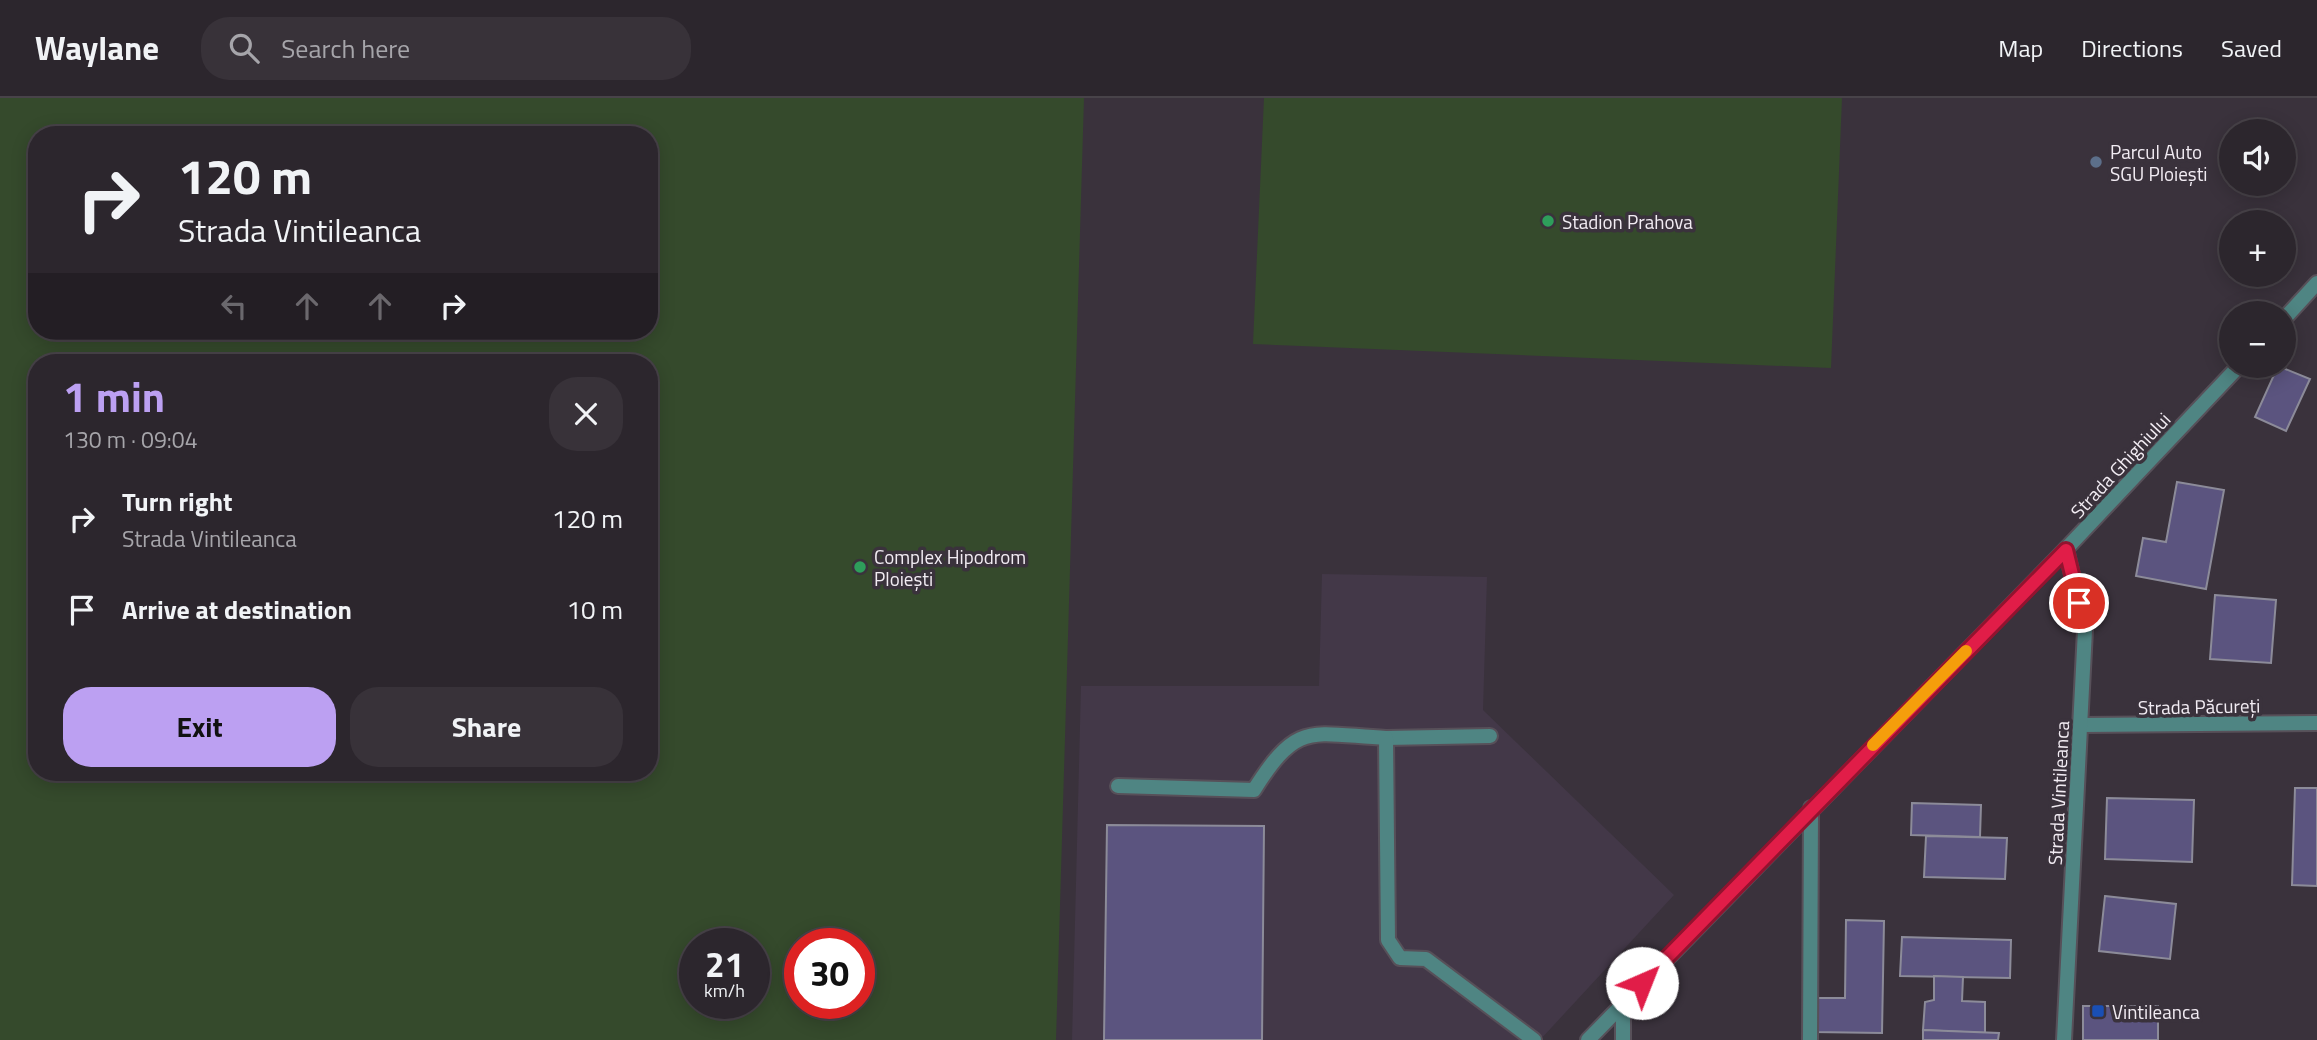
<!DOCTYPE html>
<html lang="en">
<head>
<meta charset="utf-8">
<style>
	body { margin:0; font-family:"Titillium Web",sans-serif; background:#383239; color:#f1f3f6; height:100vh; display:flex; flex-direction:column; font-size:26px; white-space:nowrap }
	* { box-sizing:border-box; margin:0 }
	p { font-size:23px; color:#a6a5aa }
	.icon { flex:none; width:38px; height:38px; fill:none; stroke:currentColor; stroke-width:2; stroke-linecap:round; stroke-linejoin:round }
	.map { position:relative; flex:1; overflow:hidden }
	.sheet { position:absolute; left:28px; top:256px; width:630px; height:427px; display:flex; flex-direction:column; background:#2c262d; border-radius:28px; box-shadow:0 4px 18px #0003,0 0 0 2px #484349 }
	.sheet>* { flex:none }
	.top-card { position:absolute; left:28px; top:28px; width:630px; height:214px; border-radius:28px; box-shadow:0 4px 18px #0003,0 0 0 2px #484349; background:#2c262d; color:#f1f3f6; overflow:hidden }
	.tools { position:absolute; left:2219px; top:21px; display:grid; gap:14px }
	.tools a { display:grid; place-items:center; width:77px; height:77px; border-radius:50%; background:#2c262d; box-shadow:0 4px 18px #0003,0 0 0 2px #484349; font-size:35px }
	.speed { position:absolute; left:679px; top:830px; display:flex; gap:14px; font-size:35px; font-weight:700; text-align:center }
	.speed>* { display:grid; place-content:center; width:91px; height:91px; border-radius:50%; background:#2c262d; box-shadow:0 4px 18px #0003,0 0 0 2px #484349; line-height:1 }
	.speed small { font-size:18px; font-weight:400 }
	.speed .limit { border:10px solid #d22; background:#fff; color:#111 }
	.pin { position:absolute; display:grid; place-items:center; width:60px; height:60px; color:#fff; margin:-30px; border:4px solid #fff; border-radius:50%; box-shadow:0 2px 7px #0007 }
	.me { position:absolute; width:77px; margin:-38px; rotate:44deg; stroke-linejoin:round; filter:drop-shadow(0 0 5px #0008) }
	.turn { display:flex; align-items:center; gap:24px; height:147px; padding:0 35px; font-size:32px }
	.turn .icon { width:91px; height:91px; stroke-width:2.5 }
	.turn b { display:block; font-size:49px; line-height:60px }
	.lanes { display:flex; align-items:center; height:66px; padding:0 35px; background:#0003; justify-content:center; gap:35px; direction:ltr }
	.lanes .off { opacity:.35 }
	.round { display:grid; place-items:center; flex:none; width:74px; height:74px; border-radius:28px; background:#383239 }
	.head { display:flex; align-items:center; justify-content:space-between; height:119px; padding:0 35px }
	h1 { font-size:42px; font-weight:700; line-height:52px; color:#bca0f2 }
	.action { display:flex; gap:14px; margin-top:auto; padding:14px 35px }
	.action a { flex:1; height:80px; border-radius:28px; background:#bca0f2; color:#111; font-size:28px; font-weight:700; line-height:80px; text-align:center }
	.action a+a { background:#383239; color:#f1f3f6 }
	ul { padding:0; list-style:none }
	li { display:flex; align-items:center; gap:21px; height:91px; padding:0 35px }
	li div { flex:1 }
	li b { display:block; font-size:26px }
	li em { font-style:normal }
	header { display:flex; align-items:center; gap:42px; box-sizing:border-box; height:98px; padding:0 35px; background:#2c262d; border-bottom:2px solid #484349 }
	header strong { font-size:33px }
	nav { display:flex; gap:38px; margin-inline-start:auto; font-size:24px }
	.search { width:490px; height:63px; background:#383239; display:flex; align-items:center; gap:18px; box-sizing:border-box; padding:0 24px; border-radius:28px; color:#a6a5aa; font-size:26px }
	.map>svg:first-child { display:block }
	.industrial { fill:#433848 }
	.green { fill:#354a2c; fill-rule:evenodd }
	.building { fill:#5b547f; stroke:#8c8b99; stroke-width:2 }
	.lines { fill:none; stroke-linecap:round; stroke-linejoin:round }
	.service-casing { stroke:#575059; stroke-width:18 }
	.minor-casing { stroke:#575059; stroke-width:18 }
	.service { stroke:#4f8583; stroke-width:14 }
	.minor { stroke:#4f8583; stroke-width:14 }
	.route-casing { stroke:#92132f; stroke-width:18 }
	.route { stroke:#e11d48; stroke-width:12 }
	.slow { stroke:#f59e0b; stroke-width:12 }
	.service-dot { fill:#5c6f8a; stroke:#3a323c; stroke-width:2.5 }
	.leisure-dot { fill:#2e9e5b; stroke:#3a323c; stroke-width:2.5 }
	.transit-dot { fill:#1a4fb4; stroke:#3a323c; stroke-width:2.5 }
	.labels { text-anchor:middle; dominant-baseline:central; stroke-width:7; stroke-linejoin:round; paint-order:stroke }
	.poi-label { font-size:19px; fill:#f2ecf3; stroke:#3a323c; text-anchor:start }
	.street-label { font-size:19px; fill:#f2ecf3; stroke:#3a323c }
</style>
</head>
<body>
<header>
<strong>Waylane</strong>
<div class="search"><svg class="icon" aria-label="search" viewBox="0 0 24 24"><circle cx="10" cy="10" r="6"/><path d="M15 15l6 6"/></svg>Search here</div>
<nav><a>Map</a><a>Directions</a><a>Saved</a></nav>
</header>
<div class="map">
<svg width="2317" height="942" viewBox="0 0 2317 942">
	<rect width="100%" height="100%" fill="#3a323c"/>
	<path class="industrial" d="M1322,476L1487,479L1483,612L1674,797L1540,942H1072L1081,588H1319Z"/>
	<g class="green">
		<path d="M0,0H1084L1056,942H0ZM37,37H649V233H37ZM37,264H649V674H37ZM695,845H754V905H695ZM800,845H859V905H800Z"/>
		<path d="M1264,0H1842L1831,270L1253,246Z"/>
	</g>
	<g class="building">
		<path d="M2278,268L2310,281L2286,333L2255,319Z"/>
		<path d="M2177,384L2224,392L2206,491L2136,478L2143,440L2166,444Z"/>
		<path d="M2215,497L2276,502L2271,565L2210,561Z"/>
		<path d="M2295,690H2317V788L2292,787Z"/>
		<path d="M2107,700L2194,702L2192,764L2105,761Z"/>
		<path d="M1912,705L1981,707L1980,739L1911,737Z"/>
		<path d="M1107,727L1264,728L1262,942H1104Z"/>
		<path d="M1926,738L2007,740L2005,781L1924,779Z"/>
		<path d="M2105,798L2176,806L2170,861L2099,853Z"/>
		<path d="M1846,822L1884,823L1882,935L1813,934V900H1845Z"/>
		<path d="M1902,839L2011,842L2010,880L1900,878Z"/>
		<path d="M1934,878L1963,879L1962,903L1985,904V935L1923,932L1925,904L1934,902Z"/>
		<rect x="2083" y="908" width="75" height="34"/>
		<path d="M1923,932L1999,935L1998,942H1923Z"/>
	</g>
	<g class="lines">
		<g class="service-casing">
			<g id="service">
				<path d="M1386,640L1490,638"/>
				<path d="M1118,688L1254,692C1298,622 1310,636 1386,640L1388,842L1400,860L1426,861L1534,942"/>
			</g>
		</g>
		<g class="minor-casing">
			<g id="minor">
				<path d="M2284,221L2317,185"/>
				<path d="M2081,627L2317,625"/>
				<path d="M1623,905V942"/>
				<path d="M1588,942L2066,451L2239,268"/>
				<path d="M1810,942L1811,710"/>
				<path d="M2064,942L2085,532L2066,451"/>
			</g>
		</g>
		<use href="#service" class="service"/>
		<use href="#minor" class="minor"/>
	</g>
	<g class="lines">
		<g class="route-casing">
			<path id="route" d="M1642,885L2066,452L2079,505"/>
		</g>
		<use href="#route" class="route"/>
		<path class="slow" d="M1873,647L1966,553"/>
	</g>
	<circle class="service-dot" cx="2096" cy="64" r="7"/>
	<g class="leisure-dot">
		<circle cx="1548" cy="123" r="7"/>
		<circle cx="860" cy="469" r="7"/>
	</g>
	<rect class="transit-dot" x="2091" y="906" width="14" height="14" rx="3.5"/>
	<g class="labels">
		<g class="poi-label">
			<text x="2110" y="53">Parcul Auto<tspan x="2110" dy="22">SGU Ploiești</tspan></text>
			<text x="1562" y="123">Stadion Prahova</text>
			<text x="874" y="458">Complex Hipodrom<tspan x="874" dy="22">Ploiești</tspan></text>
			<text x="2112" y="913">Vintileanca</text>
		</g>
		<g class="street-label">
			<text transform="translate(2120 367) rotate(-47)">Strada Ghighiului</text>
			<text transform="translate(2199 608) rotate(-1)">Strada Păcureți</text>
			<text transform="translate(2058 695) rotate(-87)">Strada Vintileanca</text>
		</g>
	</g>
</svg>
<div class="tools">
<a><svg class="icon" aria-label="sound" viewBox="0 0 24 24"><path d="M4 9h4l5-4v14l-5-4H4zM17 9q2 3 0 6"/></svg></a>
<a>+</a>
<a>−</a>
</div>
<div class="speed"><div>21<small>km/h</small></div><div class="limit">30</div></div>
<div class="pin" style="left:2079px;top:505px;background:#d93025"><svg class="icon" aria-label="arrive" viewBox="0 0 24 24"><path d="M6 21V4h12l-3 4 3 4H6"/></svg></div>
<svg class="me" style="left:1642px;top:885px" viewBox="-20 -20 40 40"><circle r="19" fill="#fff"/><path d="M0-13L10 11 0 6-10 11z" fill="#e11d48"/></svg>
<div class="top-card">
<div class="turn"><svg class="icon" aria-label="right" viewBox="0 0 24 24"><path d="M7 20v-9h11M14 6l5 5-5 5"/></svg><div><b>120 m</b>Strada Vintileanca</div></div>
<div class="lanes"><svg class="icon off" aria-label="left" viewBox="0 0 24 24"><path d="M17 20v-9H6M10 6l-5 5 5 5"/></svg><svg class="icon off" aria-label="ahead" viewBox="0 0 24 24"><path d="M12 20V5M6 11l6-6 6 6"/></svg><svg class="icon off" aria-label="ahead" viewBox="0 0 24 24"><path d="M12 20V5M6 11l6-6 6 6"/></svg><svg class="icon" aria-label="right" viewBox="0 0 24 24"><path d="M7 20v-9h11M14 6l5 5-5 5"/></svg></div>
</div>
<section class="sheet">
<div class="head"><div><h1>1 min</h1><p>130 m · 09:04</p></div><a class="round"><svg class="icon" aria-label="close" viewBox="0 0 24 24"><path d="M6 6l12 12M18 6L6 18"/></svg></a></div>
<ul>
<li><svg class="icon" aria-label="right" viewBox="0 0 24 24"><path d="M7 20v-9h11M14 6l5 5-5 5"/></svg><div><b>Turn right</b><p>Strada Vintileanca</p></div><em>120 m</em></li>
<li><svg class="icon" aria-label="arrive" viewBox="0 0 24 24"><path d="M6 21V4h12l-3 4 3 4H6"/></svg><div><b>Arrive at destination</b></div><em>10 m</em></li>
</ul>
<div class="action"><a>Exit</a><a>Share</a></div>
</section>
</div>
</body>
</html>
